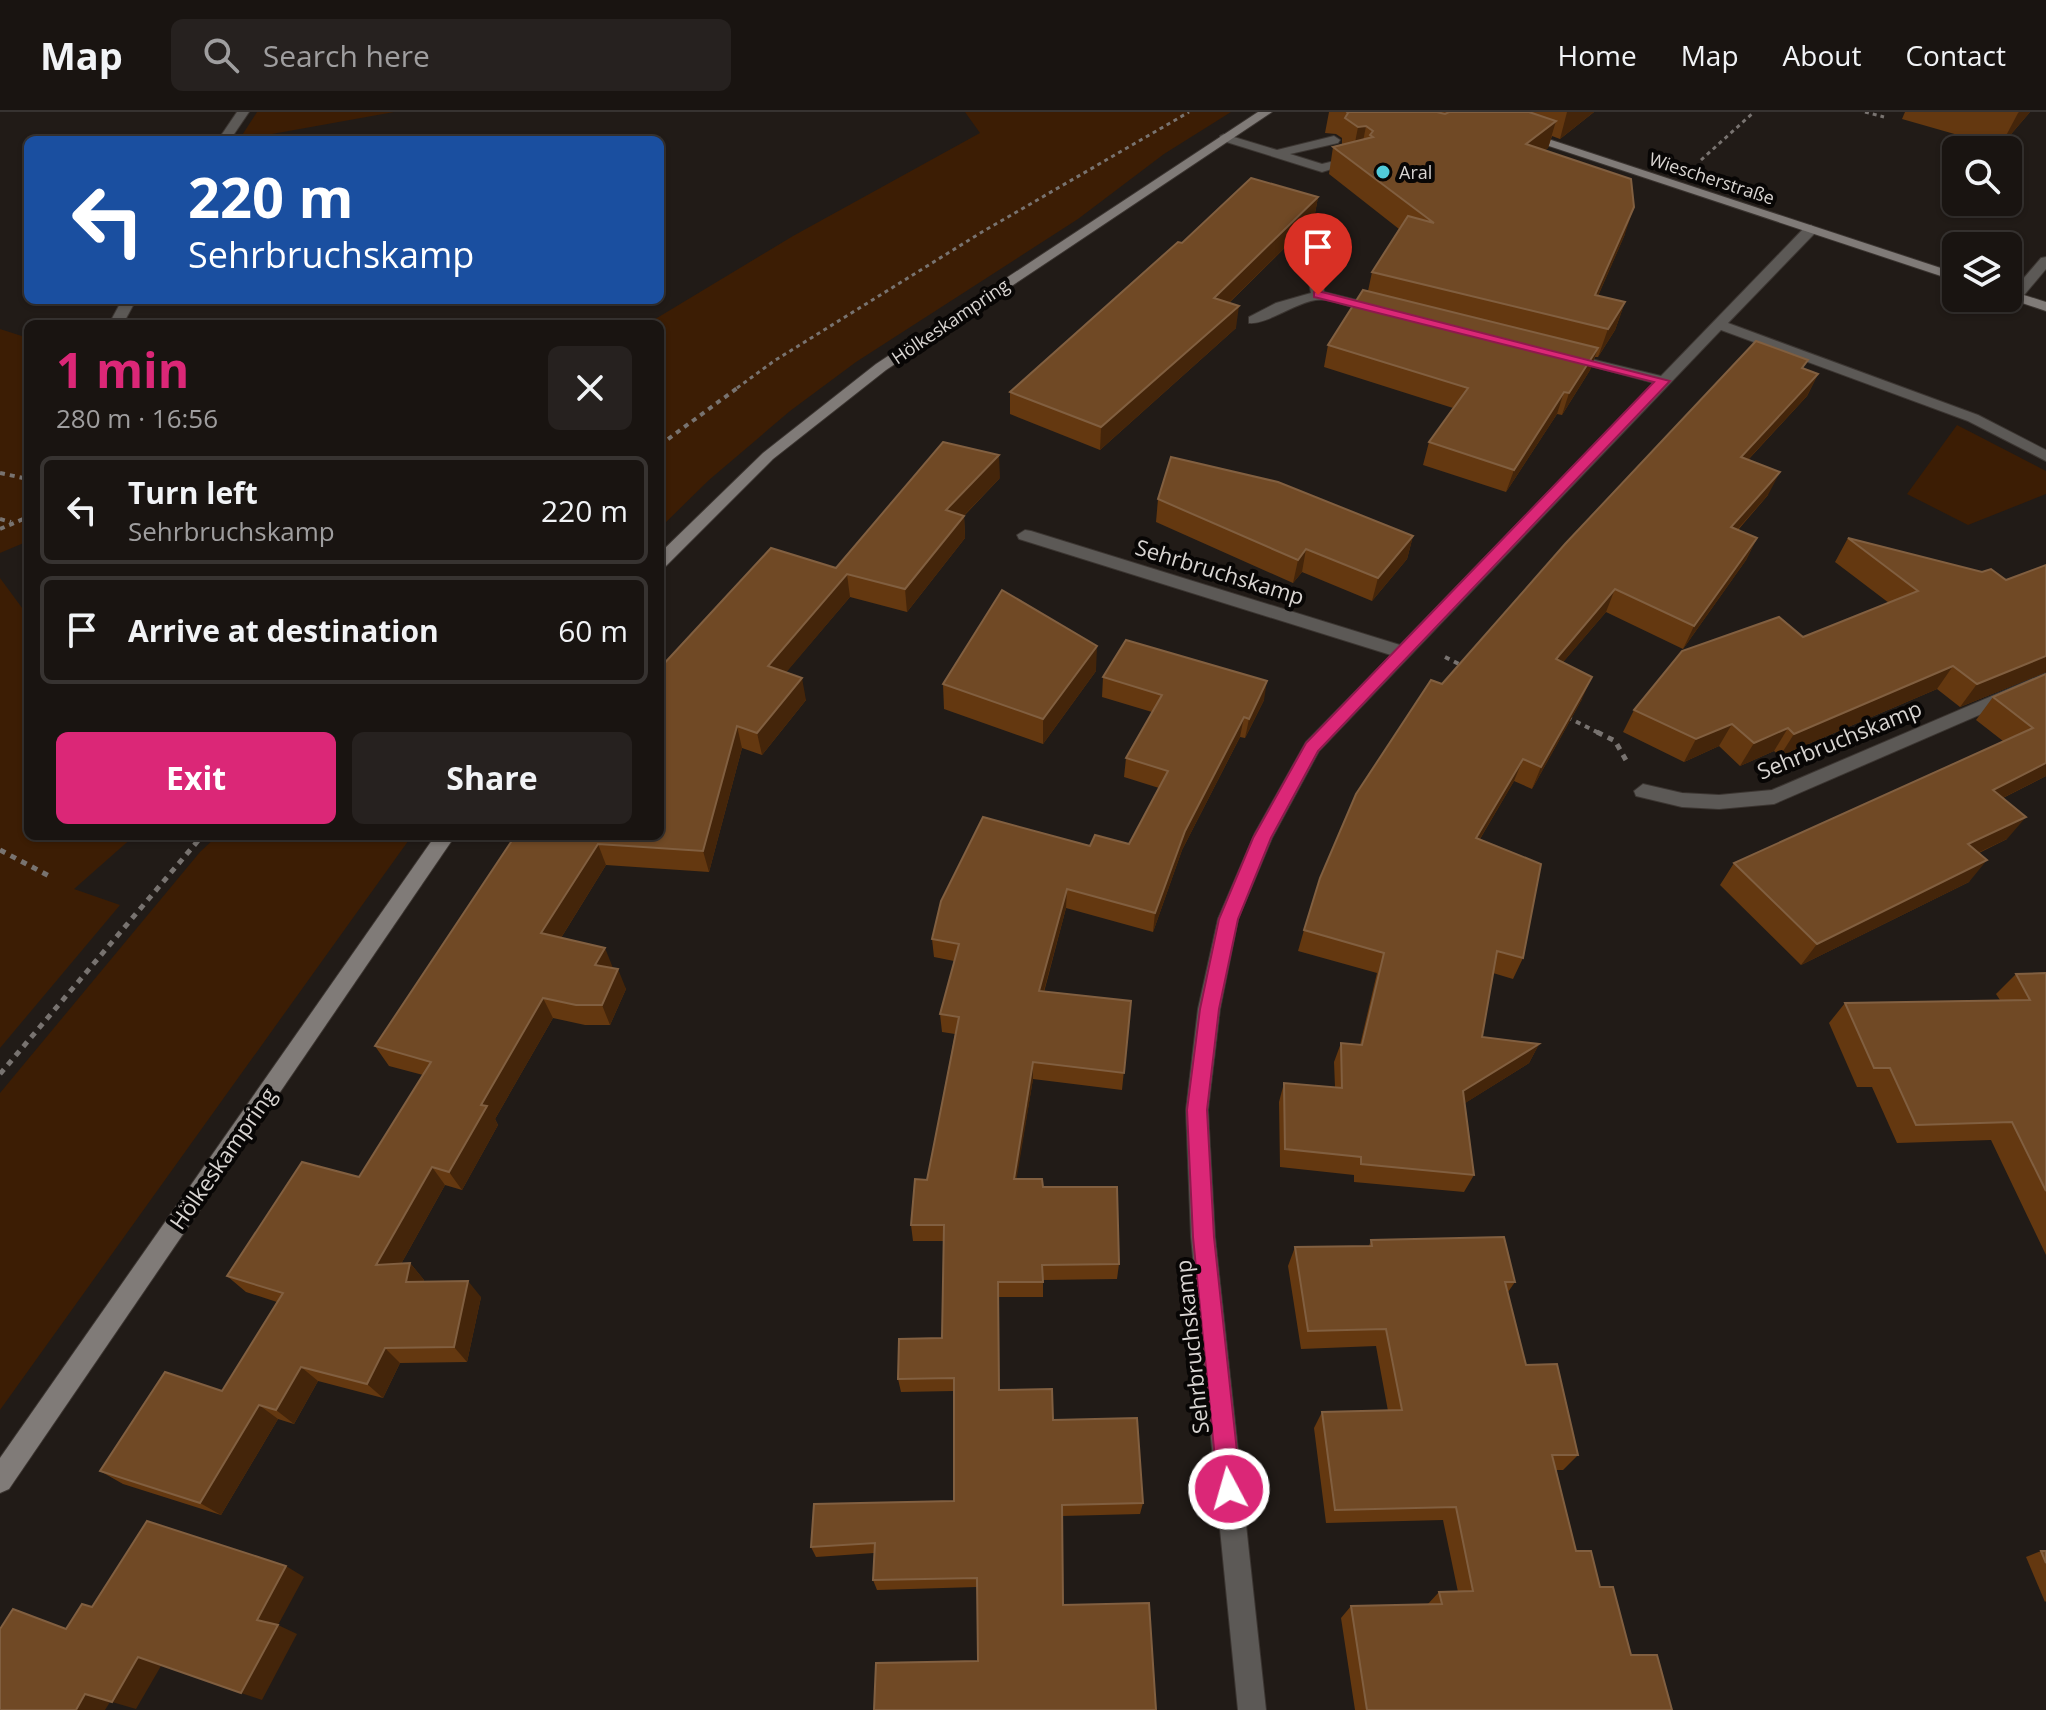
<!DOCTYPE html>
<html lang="en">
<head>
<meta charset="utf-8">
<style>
	body { margin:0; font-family:"Open Sans",sans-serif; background:#26211f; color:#f1f3f6; height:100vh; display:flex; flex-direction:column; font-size:30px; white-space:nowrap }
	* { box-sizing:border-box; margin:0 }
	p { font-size:26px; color:#9f9e9f }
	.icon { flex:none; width:44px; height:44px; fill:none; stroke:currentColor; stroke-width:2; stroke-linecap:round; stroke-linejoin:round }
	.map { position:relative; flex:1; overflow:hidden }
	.details { position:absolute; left:24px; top:208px; width:640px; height:520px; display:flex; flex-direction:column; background:#191411; border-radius:12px; box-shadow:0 2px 6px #0004,0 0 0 2px #373331 }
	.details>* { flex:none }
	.hud { position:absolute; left:24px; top:24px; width:640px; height:168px; border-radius:12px; box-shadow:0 2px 6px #0004,0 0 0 2px #373331; background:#1a4fa0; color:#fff; overflow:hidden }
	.tools { position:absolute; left:1942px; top:24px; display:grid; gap:16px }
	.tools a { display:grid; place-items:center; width:80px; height:80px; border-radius:12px; background:#191411; box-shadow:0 2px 6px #0004,0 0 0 2px #373331; font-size:40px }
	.pin { position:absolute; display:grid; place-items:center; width:68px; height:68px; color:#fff; margin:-82px -34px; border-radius:50% 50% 50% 0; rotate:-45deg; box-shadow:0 0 8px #0007 }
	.pin .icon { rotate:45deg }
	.me { position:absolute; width:88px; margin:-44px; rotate:354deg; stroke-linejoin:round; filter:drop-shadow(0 0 6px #0008) }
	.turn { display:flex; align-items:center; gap:28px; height:168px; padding:0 32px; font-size:36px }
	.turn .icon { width:104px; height:104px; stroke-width:2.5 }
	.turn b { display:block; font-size:56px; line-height:68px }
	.round { display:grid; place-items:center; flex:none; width:84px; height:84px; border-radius:12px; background:#26211f }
	.summary { display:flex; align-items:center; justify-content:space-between; height:136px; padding:0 32px }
	h1 { font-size:48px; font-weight:700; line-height:60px; color:#db2777 }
	.action { display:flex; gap:16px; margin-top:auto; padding:16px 32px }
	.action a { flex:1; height:92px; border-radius:12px; background:#db2777; color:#fff; font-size:32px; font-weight:700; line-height:92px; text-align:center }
	.action a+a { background:#26211f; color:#f1f3f6 }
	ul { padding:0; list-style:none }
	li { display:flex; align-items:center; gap:24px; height:108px; margin:0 16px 12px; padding:0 16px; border:4px solid #373331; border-radius:12px }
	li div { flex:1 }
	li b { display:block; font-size:30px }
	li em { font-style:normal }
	header { display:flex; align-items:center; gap:48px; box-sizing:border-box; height:112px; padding:0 40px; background:#191411; border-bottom:2px solid #373331 }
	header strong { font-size:38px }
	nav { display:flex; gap:44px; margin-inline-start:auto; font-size:28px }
	.search { width:560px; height:72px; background:#26211f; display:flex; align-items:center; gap:20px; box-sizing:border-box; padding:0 28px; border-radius:12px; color:#9f9e9f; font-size:30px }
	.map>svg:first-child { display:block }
	.green { fill:#3c1d04 }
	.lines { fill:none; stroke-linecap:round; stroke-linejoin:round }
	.lane-casing { stroke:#3b3531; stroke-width:2 }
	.street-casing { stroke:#3b3531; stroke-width:2 }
	.secondary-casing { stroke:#3b3531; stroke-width:2 }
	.path-far2 { stroke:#787370; stroke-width:3; stroke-dasharray:4 4; stroke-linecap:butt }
	.path-far1 { stroke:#787370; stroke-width:4; stroke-dasharray:5 5; stroke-linecap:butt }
	.path { stroke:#787370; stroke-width:5; stroke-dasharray:6 6; stroke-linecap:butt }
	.lane { fill:#5c5956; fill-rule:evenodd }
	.street { fill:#5c5956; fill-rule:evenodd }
	.secondary { fill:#807b78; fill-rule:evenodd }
	.wall { fill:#643810 }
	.shaded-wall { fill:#44250a }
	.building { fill:#704925; stroke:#815f40; stroke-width:2 }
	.route { fill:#db2777; stroke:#8e194d; stroke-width:2 }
	.poi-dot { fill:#52cbd9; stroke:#080605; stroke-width:3 }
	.labels { text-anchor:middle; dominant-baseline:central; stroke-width:8; stroke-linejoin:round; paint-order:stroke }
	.far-poi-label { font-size:18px; fill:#d9d5d2; stroke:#080605; text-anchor:start }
	.far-street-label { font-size:18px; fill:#d9d5d2; stroke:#080605 }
	.street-label { font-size:22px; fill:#d9d5d2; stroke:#080605 }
</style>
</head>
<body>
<header>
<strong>Map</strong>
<div class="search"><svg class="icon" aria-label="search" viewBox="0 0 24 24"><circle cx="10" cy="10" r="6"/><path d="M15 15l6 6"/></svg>Search here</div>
<nav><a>Home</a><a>Map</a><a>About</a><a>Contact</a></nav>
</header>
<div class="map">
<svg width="2046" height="1598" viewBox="0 0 2046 1598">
	<rect width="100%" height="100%" fill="#211b17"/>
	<g class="green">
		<path d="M257,0H394L239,28Z"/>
		<path d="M965,0H1231L1164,42L1078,107L856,250L790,299L709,368L660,416V212H647L793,124L980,21Z"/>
		<path d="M0,217L28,226V374L25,385L26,430L0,441Z"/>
		<path d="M1957,313L2046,359V382L1968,413L1907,382Z"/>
		<path d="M0,466L28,504V724H134L74,777L120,793L0,936Z"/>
		<path d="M217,724L411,725L0,1298V981L200,740Z"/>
	</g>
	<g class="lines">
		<g class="lane-casing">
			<g id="lane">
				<path d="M237,0H249L230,28H218Z"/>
				<path d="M1224,22L1277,38L1334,24L1340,28L1338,31L1290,42L1322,52L1355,44L1361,48L1322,60L1220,28V24Z"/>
				<path d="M122,188H136L123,212H109Z"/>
			</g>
		</g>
		<g class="street-casing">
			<g id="street">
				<path d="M1811,113L1817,117L1816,120L1728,211L1978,303L2046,338V349L1968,309L1721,218L1319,639L1272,726L1238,807L1220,897L1208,998L1215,1125L1266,1598H1238L1191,1125L1186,998L1198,897L1218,807L1255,721L1306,630L1391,543L1019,427L1017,423L1025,418L1031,419L1400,533L1654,271L1562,246V240L1661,264L1806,114Z"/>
				<path d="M1322,142L1329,146L1323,171L1324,180L1385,195V201C1362,204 1338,185 1316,188C1295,191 1266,213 1249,211V205L1276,191L1311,181L1309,171L1315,146Z"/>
				<path d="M2046,145V157L2020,188H2010V182L2041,146Z"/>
				<path d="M2046,561V574L1774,692L1719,697L1682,695L1636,684L1634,679L1643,672L1682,681L1719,683L1772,678Z"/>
			</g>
		</g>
		<g class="secondary-casing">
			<g id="secondary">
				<path d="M1258,0H1272L886,258L773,347L666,454L660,455V441L763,341L876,252Z"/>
				<path d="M1522,21H1530L1956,161V169L1522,25Z"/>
				<path d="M2008,178L2046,190V199L2007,186Z"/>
				<path d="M435,724H455L9,1377L0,1381V1346Z"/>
			</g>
		</g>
		<g class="path-far2">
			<path d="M1865,0L1884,5"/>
			<path d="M1701,48L1754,0"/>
			<path d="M737,276L774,249L982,120L1189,0"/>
		</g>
		<g class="path-far1">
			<path d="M660,333L740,274"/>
			<path d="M0,361L28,367"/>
			<path d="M0,407L11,410"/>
			<path d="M0,417L28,405"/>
			<path d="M1445,545L1465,555"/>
			<path d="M1567,605L1601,622"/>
		</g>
		<g class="path">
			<path d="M1597,620L1615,629L1627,650"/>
			<path d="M0,738L53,766"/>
			<path d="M0,962L202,724"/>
		</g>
		<use href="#lane" class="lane"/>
		<use href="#street" class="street"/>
		<use href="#secondary" class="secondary"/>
	</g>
	<g class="wall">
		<path d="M1329,0H1594L1560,27L1552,24L1548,36L1545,38L1625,122L1598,184L1625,190L1615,218L1598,245H1595L1590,258L1562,303L1557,302L1506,380L1423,353L1429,330L1453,296L1324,255L1328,233L1368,179L1372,160L1399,117L1329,62L1333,35L1342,33V26L1336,22L1325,21Z"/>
		<path d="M1905,0H2030L2000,35L1902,7Z"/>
		<path d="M1318,85L1314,107L1229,191L1236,216L1100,338L1010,302V280L1182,131Z"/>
		<path d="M1804,257L1818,262L1807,284L1748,348L1768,383L1738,418L1757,426L1746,448L1683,537L1606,500L1563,550L1582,587L1532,677L1514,669L1480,727L1523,846L1513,867L1493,861L1482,925L1539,932L1529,951L1465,991L1474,1063L1464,1080L1354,1070V1063L1280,1055L1279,990L1284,971L1335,975L1334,950L1341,931L1360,933L1377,861L1298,839L1304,818L1442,572Z"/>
		<path d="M1000,366L964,404L965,426L907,500L850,485L786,560L806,588L762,643L742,636L709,760L606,753L561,826L613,856L626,877L610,913H585L553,906L495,1007L498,1013L462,1078L445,1073L401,1152L410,1151L424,1168V1170L481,1185L467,1250L400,1251L383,1286L318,1269L294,1312L278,1307L221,1403L123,1372L100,1359L222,1279L277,1190L246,1180L227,1164L359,1065L423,963L389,954L375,934L836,456Z"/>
		<path d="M1158,387L1413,424L1407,447L1372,489L1302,460L1293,471L1156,410Z"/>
		<path d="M1848,426L2006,468L2046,453V560L1960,595L1937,577L1780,644L1774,639L1740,654L1719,634L1684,650L1623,620L1634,598L1803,525L1889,491L1835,450Z"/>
		<path d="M1096,559L1043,632L944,597L943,572Z"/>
		<path d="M2046,562V664L2003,686L2007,727L1979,741L1969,770L1801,853L1720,773L1734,751L2003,629L1976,608L1993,585Z"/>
		<path d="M1103,565L1264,588L1245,626L1240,625L1182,738L1153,820L1066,796L1044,880L1131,889L1122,978L1033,967L1016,1067L1043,1075L1119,1152L1117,1167L1043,1168V1185H999V1278L1053,1308L1143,1391L1140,1402L1062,1404L978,1549L977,1475L877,1478L873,1468L874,1441L816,1445L811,1435L954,1389V1279L901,1280L898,1267L942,1226L944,1129H913L911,1113L927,1068L955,922L942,920L940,902L954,849L934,845L932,827L1090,734L1129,732L1159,676L1124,665L1126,646L1152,600L1102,585Z"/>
		<path d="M2046,861V1143L1991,1028L1897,1031L1872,975H1857L1829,911L1845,891L2000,888L1996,882L2016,862Z"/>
		<path d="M1371,1128L1515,1170L1508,1180L1526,1253L1578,1343L1563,1358H1556L1576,1439L1600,1475L1631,1543L1672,1598H1355L1341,1506L1351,1494L1427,1493L1439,1480H1458L1443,1408L1326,1411L1314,1316L1322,1300L1388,1299L1376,1234L1301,1237L1288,1154L1295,1135L1369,1134Z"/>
		<path d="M2041,1439H2046V1489L2045,1490L2026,1445Z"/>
	</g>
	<g class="shaded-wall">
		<path d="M1567,0H1594L1560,27Z"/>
		<path d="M2019,0H2030L2000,35L2018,1Z"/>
		<path d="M1556,9L1548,36L1519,59L1526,32Z"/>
		<path d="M1366,14L1361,40L1353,41L1358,15Z"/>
		<path d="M1318,85L1314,107L1211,208L1214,186Z"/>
		<path d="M1634,95L1625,122L1586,211L1595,183Z"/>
		<path d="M1625,190L1615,218L1598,245L1608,217Z"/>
		<path d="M1239,194L1236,216L1100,338L1101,315Z"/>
		<path d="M1598,236L1590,258L1562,303L1569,281Z"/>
		<path d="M1818,262L1807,284L1730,367L1741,345Z"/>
		<path d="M1564,280L1557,302L1506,380L1514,358Z"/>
		<path d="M999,343L1000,366L947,421L946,398Z"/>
		<path d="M1780,360L1768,383L1720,437L1731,415Z"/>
		<path d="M964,404L965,426L907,500L905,477Z"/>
		<path d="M1413,424L1407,447L1372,489L1378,466Z"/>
		<path d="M1757,426L1746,448L1683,537L1694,514Z"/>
		<path d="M1306,437L1302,460L1293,471L1298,448Z"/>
		<path d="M847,462L850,485L773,576L768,554Z"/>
		<path d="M1615,477L1606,500L1547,569L1556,547Z"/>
		<path d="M1097,534L1096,559L1043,632V607Z"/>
		<path d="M2046,544V560L1960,595L1977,572Z"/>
		<path d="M1953,554L1937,577L1780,644L1794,622Z"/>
		<path d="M1592,565L1582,587L1532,677L1541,655Z"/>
		<path d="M802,566L806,588L762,643L757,621Z"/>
		<path d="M1267,569L1264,588L1245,626L1249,607Z"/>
		<path d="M1244,605L1240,625L1182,738L1153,820L1155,801L1185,719Z"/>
		<path d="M1732,612L1719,634L1684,650L1696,627Z"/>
		<path d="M737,614L742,636L709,760L703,739Z"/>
		<path d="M1788,616L1774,639L1740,654L1754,631Z"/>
		<path d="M1523,647L1514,669L1468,747L1476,726Z"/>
		<path d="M2046,651V664L1975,700L1993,678Z"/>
		<path d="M2026,705L2007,727L1950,754L1968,732Z"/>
		<path d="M598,732L606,753L551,842L541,821Z"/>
		<path d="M1987,748L1969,770L1801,853L1817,832Z"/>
		<path d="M1067,777L1066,796L1039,897V879Z"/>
		<path d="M605,836L613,856L595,853Z"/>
		<path d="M618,857L626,877L610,913L602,893Z"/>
		<path d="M543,886L553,906L495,1007L498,1013L462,1078L449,1060L481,993Z"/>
		<path d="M1539,932L1529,951L1454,998L1463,979Z"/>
		<path d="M1033,950V967L1014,1083V1067Z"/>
		<path d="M432,1055L445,1073L391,1170L376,1153Z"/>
		<path d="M410,1151L424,1168L420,1186L406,1170Z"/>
		<path d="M468,1169L481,1185L467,1250L454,1235Z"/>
		<path d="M385,1236L400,1251L383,1286L367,1272Z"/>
		<path d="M301,1255L318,1269L294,1312L276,1298Z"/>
		<path d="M259,1293L278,1307L221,1403L200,1391Z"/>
		<path d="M286,1454L304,1465L278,1513L297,1522L262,1588L241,1581L257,1508Z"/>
		<path d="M138,1545L161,1554L136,1597L112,1590Z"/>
		<path d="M85,1582L110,1590L105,1598H76Z"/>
	</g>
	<g class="building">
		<path d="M1347,0H1437L1445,2L1449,0H1529L1556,9L1526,32L1631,67L1634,95L1595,183L1625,190L1608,217L1372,160L1408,104L1434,111L1333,35L1373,25L1370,23L1373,19L1366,14L1358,15L1345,6L1348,1Z"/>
		<path d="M1251,66L1318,85L1214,186L1239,194L1101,315L1010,280L1178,130L1182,131Z"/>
		<path d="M1363,178L1598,236L1569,281L1564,280L1514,358L1429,330L1468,276L1328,233Z"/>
		<path d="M1756,229L1808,248L1802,256L1818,262L1741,345L1780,360L1731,415L1757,426L1694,514L1615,477L1556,547L1592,565L1541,655L1523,647L1476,726L1541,752L1523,846L1497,839L1482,925L1539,932L1463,979L1474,1063L1361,1052V1045L1285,1037L1284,971L1342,976L1341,931L1362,933L1384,841L1304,818L1320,766L1356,682L1431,568L1442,572L1565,432Z"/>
		<path d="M943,330L999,343L946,398L964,404L905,477L847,462L768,554L802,566L757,621L737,614L703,739L598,732L541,821L605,836L595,853L618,857L602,893H576L543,886L481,993L487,994L449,1060L432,1055L376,1153L410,1151L406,1170L468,1169L454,1235L385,1236L367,1272L301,1255L276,1298L259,1293L200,1391L100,1359L165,1260L222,1279L283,1181L227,1164L302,1050L359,1065L431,950L375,934L515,724H660V556L771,436L836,456Z"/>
		<path d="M1171,345L1278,370L1413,424L1378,466L1306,437L1298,448L1158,387Z"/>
		<path d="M1848,426L1982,460L1991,457L2006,468L2046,453V544L1977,572L1953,554L1794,622L1788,616L1754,631L1732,612L1696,627L1634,598L1682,539L1779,505L1803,525L1918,479Z"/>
		<path d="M1002,478L1097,534L1043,607L943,572Z"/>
		<path d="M1126,528L1267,569L1249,607L1244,605L1185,719L1155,801L1067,777L1039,879L1131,889L1124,961L1033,950L1014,1067H1042L1043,1075H1117L1119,1152L1042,1153L1043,1170H998L999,1278L1052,1277L1053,1308L1137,1306L1143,1391L1062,1393L1063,1493L1149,1491L1156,1598H874L876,1551L978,1549L977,1466L873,1468L875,1431L811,1435L814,1392L954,1389V1266L898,1267L899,1227L942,1226L944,1113H911L915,1067L927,1068L959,905L940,902L959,832L932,827L941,789L983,705L1090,734L1095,723L1129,732L1168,659L1126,646L1162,583L1103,565Z"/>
		<path d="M2046,562V651L1993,678L2026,705L1968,732L1987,748L1817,832L1734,751L2033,616L1993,585Z"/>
		<path d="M2046,861V1079L2012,1010L1916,1013L1890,956H1874L1845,891L2030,888L2016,862Z"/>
		<path d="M1504,1125L1515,1170H1505L1526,1253L1557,1252L1578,1343H1552L1576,1439H1591L1600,1475H1613L1631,1543H1657L1672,1598H1367L1351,1494L1442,1492L1439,1480L1473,1479L1456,1395L1335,1398L1322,1300L1402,1298L1386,1217L1308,1219L1295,1135L1372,1134L1371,1128Z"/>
		<path d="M147,1409L286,1454L257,1508L278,1513L241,1581L138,1545L112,1590L85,1582L76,1598H0V1517L13,1497L66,1517L82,1492L92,1495Z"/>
		<path d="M2041,1439H2046V1451Z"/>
	</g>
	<path class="route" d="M1318,179L1670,269L1318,639L1271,726L1238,807L1219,897L1207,998L1214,1125L1241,1377L1238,1386L1229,1389L1221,1386L1218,1377L1193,1125L1187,998L1200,897L1219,807L1253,726L1306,631L1654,270L1314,185V180Z"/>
	<circle class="poi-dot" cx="1383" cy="60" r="8"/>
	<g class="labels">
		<g class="far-poi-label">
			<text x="1399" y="60">Aral</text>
		</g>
		<g class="far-street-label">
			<text transform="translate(1712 66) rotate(18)">Wiescherstraße</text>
			<text transform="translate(950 209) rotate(-34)">Hölkeskampring</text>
		</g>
		<g class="street-label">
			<text transform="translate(1220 459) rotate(17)">Sehrbruchskamp</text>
			<text transform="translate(1839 627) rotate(-22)">Sehrbruchskamp</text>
			<text transform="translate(222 1046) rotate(-55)">Hölkeskampring</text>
			<text transform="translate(1191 1235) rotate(-96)">Sehrbruchskamp</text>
		</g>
	</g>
</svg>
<div class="tools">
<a><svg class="icon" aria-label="search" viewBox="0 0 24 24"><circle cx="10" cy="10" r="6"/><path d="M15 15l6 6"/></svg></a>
<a><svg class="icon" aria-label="layers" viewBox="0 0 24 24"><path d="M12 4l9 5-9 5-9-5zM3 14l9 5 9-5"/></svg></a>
</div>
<div class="pin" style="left:1318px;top:183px;background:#d93025"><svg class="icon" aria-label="arrive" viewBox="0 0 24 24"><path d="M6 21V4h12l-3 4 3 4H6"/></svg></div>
<svg class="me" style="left:1229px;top:1377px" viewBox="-20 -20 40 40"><circle r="17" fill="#db2777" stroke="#fff" stroke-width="3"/><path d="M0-11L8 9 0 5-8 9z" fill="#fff"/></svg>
<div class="hud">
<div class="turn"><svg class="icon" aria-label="left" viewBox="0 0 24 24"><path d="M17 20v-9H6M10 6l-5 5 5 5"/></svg><div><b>220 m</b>Sehrbruchskamp</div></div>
</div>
<section class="details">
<div class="summary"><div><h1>1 min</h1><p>280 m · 16:56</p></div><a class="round"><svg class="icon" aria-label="close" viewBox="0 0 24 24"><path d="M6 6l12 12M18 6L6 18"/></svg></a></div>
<ul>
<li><svg class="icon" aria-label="left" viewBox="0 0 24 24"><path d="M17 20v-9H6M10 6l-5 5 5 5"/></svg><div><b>Turn left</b><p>Sehrbruchskamp</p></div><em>220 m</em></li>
<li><svg class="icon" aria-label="arrive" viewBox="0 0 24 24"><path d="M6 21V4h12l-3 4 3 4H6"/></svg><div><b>Arrive at destination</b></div><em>60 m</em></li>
</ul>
<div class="action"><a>Exit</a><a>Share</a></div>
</section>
</div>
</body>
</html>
